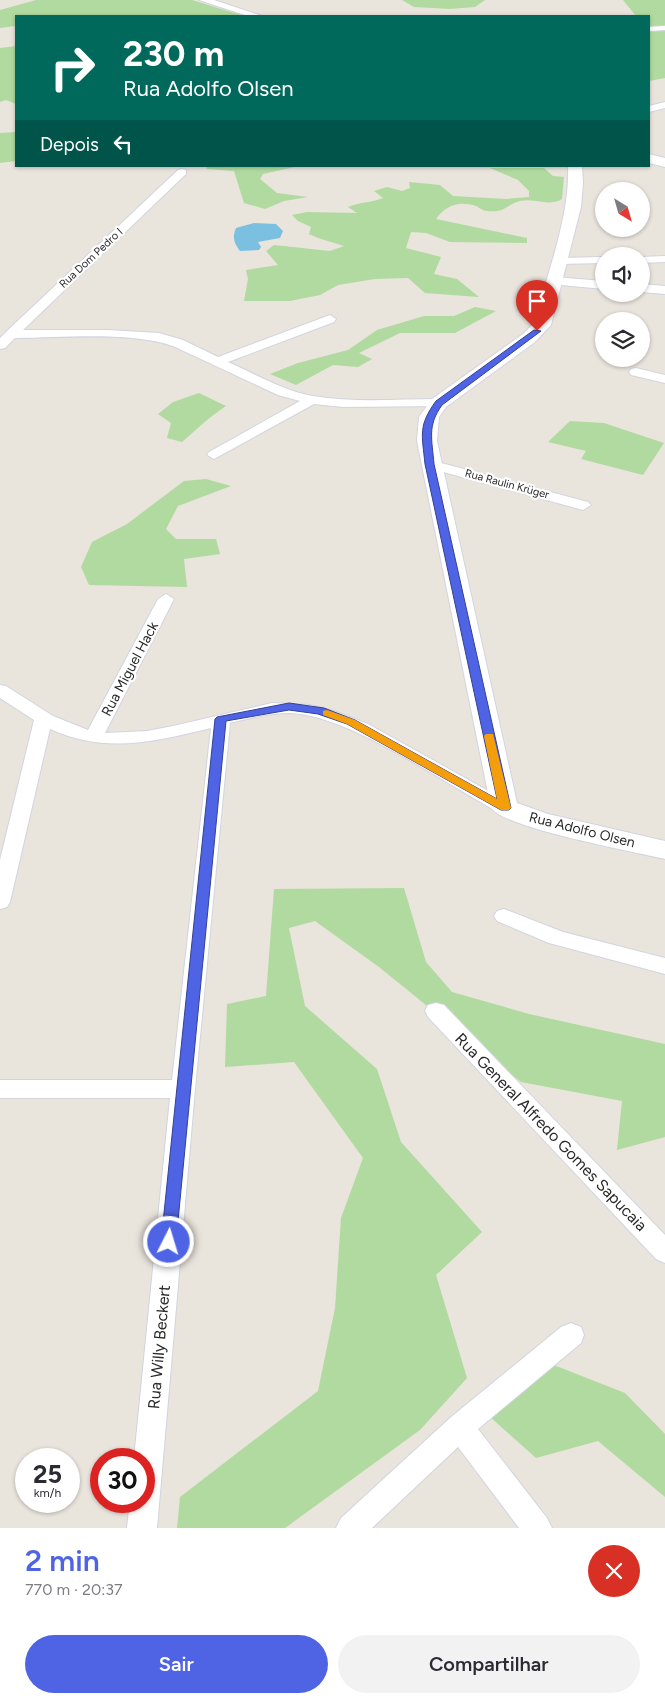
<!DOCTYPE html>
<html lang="pt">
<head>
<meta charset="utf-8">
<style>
	body { margin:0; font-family:Figtree,sans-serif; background:#f2f2f3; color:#2b2b33; height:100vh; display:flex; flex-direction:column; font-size:19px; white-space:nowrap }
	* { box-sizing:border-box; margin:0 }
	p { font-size:16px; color:#7c7c81 }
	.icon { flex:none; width:28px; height:28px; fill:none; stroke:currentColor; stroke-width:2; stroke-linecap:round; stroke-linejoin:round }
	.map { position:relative; height:1528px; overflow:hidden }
	.panel { display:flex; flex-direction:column; background:#fff; flex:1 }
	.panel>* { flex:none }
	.banner { position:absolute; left:15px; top:15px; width:635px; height:152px; border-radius:0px; box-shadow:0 1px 4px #0004; background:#00695c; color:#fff; overflow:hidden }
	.needle { width:32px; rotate:143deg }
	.fabs { position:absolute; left:595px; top:182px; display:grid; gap:10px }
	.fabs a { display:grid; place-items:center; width:55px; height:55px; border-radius:50%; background:#fff; box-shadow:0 1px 4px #0004; font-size:25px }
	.speed { position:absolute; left:15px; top:1448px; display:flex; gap:10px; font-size:25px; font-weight:700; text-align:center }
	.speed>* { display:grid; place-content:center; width:65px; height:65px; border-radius:50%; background:#fff; box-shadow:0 1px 4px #0004; line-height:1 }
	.speed small { font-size:12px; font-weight:400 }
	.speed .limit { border:8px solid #d22; background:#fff; color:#111 }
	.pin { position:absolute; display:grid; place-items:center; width:42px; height:42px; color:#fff; margin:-51px -21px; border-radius:50% 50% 50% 0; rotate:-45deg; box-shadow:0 0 5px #0007 }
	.pin .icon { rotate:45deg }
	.me { position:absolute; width:55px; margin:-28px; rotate:5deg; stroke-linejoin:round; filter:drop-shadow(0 0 4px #0008) }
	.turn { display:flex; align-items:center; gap:18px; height:105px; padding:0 25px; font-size:22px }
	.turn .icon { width:65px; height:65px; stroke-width:2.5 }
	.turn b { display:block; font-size:35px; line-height:42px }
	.then { display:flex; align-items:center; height:48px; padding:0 25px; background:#0003; gap:10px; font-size:19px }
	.round { display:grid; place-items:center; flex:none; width:52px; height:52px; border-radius:26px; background:#f2f2f3 }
	.summary { display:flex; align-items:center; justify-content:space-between; height:85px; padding:0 25px }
	h1 { font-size:30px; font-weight:600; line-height:38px; color:#4f64e4 }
	.primary-button { display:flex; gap:10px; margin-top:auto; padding:10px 25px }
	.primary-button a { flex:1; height:58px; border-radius:30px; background:#4f64e4; color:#fff; font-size:20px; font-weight:600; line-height:58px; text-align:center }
	.primary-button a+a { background:#f2f2f3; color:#2b2b33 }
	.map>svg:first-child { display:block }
	.green { fill:#b0da9f }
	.water { fill:#7bc0e0 }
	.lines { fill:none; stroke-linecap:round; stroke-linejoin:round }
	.minor-casing { stroke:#d2d4e0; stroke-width:2 }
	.tertiary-casing { stroke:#d2d4e0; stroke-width:2 }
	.secondary-casing { stroke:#d2d4e0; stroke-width:2 }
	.minor { fill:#fff; fill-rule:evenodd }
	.tertiary { fill:#fff; fill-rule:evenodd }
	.secondary { fill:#fff; fill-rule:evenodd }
	.route { fill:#4f64e4; stroke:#334194 }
	.slow { fill:#f59e0b }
	.labels { text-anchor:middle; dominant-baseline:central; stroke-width:4.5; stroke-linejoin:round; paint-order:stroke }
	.far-street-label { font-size:11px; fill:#292929; stroke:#fff }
	.street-label { font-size:14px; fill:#292929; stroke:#fff }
	.near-street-label { font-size:16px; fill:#292929; stroke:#fff }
</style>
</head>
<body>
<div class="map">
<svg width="665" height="1528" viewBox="0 0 665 1528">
	<rect width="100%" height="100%" fill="#e9e4dc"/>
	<g class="green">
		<path d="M36,0H192L244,16H16V26L0,28V10Z"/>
		<path d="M402,0H485L475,7L450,9L414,7Z"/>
		<path d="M623,0H665V78L649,81V16H636Z"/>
		<path d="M16,46V104L6,100L0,102V48Z"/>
		<path d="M16,132V161L0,163V133Z"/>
		<path d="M206,166H299L263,174L260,179L277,193L308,197L284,201L265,209L244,203L234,171L207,169Z"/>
		<path d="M490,168H544L553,176L564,177L562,199C548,207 535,198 520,201C505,205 506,213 487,211C482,211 478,206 473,205C457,201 445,206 436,219L527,238V243L450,242L426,233L411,232L406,248L441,257L434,274L457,279L479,297L425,293L408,278L375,279L338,285L320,295L290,301H244L248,279L246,270L278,265L266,251L274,245L330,251L344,246L318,238L309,234L311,227L298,221L292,215L307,212L357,213L348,207C359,202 371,203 383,198L374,191L387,187L402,191L410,188L409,182L440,185L453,196L506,199L529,197V191L518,180Z"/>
		<path d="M475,307L496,311L455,333H400L359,353L372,359L358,367L333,365L296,385L270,374L298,363L348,350L377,330L424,316H454Z"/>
		<path d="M199,393L226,406C209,417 197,429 182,442L167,438L171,423L158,414L173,402Z"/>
		<path d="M570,421L604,423L664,443L643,475L581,459L586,451L548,442Z"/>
		<path d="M206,479L231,486L178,506L166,529L176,539H216L220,554L184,559L187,587L89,585L81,567L92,542L127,524L184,481Z"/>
		<path d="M404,888L426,962L452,992L529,1014L665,1044V1137L617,1150L622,1101L521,1082L379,967L315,921L289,928L305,1006L377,1069L401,1142L482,1232L436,1275L467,1378L420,1430L285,1528H177L180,1497L318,1391L335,1308L341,1218L363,1158L294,1062L225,1067L227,1004L266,996L274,889Z"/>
		<path d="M541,1360L625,1393L665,1434V1497L598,1441L536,1458L481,1409Z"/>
	</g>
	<path class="water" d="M254,223L276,224L283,231L280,238L258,242L261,247L259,250L240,251C234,243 232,238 236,228Z"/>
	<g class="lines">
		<g class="minor-casing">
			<g id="minor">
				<path d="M665,26V30L649,31V27Z"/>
				<path d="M665,102V108L649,112V106Z"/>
				<path d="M182,169L186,170V174L23,330H107L159,333L183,340L218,357L330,315L336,319L334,322L228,362C256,374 283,391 313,396C354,403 398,399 439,399L446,403L444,406L343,407L314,404L214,459L207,455L209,452L300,401L278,395L173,346C127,331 64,338 15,338L5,348L0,349V338L7,331L178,170Z"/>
				<path d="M665,256V262L641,263V257Z"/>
				<path d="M604,257V263L559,264L553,261L559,258Z"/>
				<path d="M554,277L604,281V289L550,284V278Z"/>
				<path d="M641,284L665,286V294L641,292Z"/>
				<path d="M636,368L665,375V383L631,375L629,372L631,369Z"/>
				<path d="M430,460L588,502L591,505L583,510L425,467L423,464Z"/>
				<path d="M166,594L174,599L105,733L147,731L173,726L272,703L310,705L334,711L368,724L512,804L515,808L512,812L505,814L498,812C444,783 349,715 290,713C269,713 250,718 230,723L195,1089L157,1528H127L130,1501H144V1459H134L170,1098H0V1080H172L211,728C153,742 106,754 50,729L10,902L7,907L0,909V860L34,720L0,698V685L6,686L53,716L88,730L158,599Z"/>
				<path d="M504,909L563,932L665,958V974L549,943L497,921L494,916L497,911Z"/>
				<path d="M436,1003L444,1005L665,1235V1263L656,1259L428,1017L425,1011L428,1005Z"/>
				<path d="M571,1323L581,1327L584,1335L581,1343L478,1429L547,1518L552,1528H519L458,1447L372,1528H336L341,1518L450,1418L561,1327Z"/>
			</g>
		</g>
		<g class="tertiary-casing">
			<path id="tertiary" d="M199,0H214L262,16H248Z"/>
		</g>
		<g class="secondary-casing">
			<g id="secondary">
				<path d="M649,154L665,158V167L649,163Z"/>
				<path d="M568,166H582L583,183L581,207L551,325L535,342L446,407L439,417L437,441L517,803L548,814L665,841V859C635,852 505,828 491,808L417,441L419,417L432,399L523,334L534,323C547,274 570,217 568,166Z"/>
			</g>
		</g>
		<use href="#minor" class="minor"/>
		<use href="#tertiary" class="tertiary"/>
		<use href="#secondary" class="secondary"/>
	</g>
	<path class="route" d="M534,330L541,331L442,405C427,426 432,439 434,464L511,808L509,810H501L347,724L318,714L289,710L226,721L176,1242L174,1246L169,1248L163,1246L161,1242L215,719L217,717L289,703L324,708L355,720L497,799L425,464C422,434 418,426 436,401Z"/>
	<path class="slow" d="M327,710L355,720L497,799L484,736L486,734H493L511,808L509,810H501L347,724L323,715V711Z"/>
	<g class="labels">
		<g class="far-street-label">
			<text transform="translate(91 258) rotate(-43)">Rua Dom Pedro I</text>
			<text transform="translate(507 484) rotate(15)">Rua Raulin Krüger</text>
		</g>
		<g class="street-label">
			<text transform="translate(130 669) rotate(-62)">Rua Miguel Hack</text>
			<text transform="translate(582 830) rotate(14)">Rua Adolfo Olsen</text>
		</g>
		<g class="near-street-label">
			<text transform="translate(551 1132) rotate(46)">Rua General Alfredo Gomes Sapucaia</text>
			<text transform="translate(159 1347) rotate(-85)">Rua Willy Beckert</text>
		</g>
	</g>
</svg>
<div class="fabs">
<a><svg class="needle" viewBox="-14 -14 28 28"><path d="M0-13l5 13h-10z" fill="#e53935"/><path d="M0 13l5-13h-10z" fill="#7c7c81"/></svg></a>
<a><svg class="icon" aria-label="sound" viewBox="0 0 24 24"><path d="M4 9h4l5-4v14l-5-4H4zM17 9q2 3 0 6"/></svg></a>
<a><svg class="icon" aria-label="layers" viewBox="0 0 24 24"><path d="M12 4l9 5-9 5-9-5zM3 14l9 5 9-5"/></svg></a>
</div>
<div class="speed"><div>25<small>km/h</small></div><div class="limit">30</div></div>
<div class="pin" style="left:537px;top:331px;background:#d93025"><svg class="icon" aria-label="arrive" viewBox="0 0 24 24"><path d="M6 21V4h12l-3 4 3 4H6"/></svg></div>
<svg class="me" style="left:169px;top:1242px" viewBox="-20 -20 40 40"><circle r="17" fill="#4f64e4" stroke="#fff" stroke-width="3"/><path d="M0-11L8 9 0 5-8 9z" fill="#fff"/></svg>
<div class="banner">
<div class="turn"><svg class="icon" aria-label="right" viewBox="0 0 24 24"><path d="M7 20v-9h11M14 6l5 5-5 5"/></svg><div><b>230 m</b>Rua Adolfo Olsen</div></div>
<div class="then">Depois<svg class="icon" aria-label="left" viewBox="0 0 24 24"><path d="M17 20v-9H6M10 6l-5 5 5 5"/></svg></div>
</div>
</div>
<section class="panel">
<div class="summary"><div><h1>2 min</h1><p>770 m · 20:37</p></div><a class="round" style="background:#d93025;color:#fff"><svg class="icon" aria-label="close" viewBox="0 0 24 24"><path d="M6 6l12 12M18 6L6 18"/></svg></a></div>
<div class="primary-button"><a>Sair</a><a>Compartilhar</a></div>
</section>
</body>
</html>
